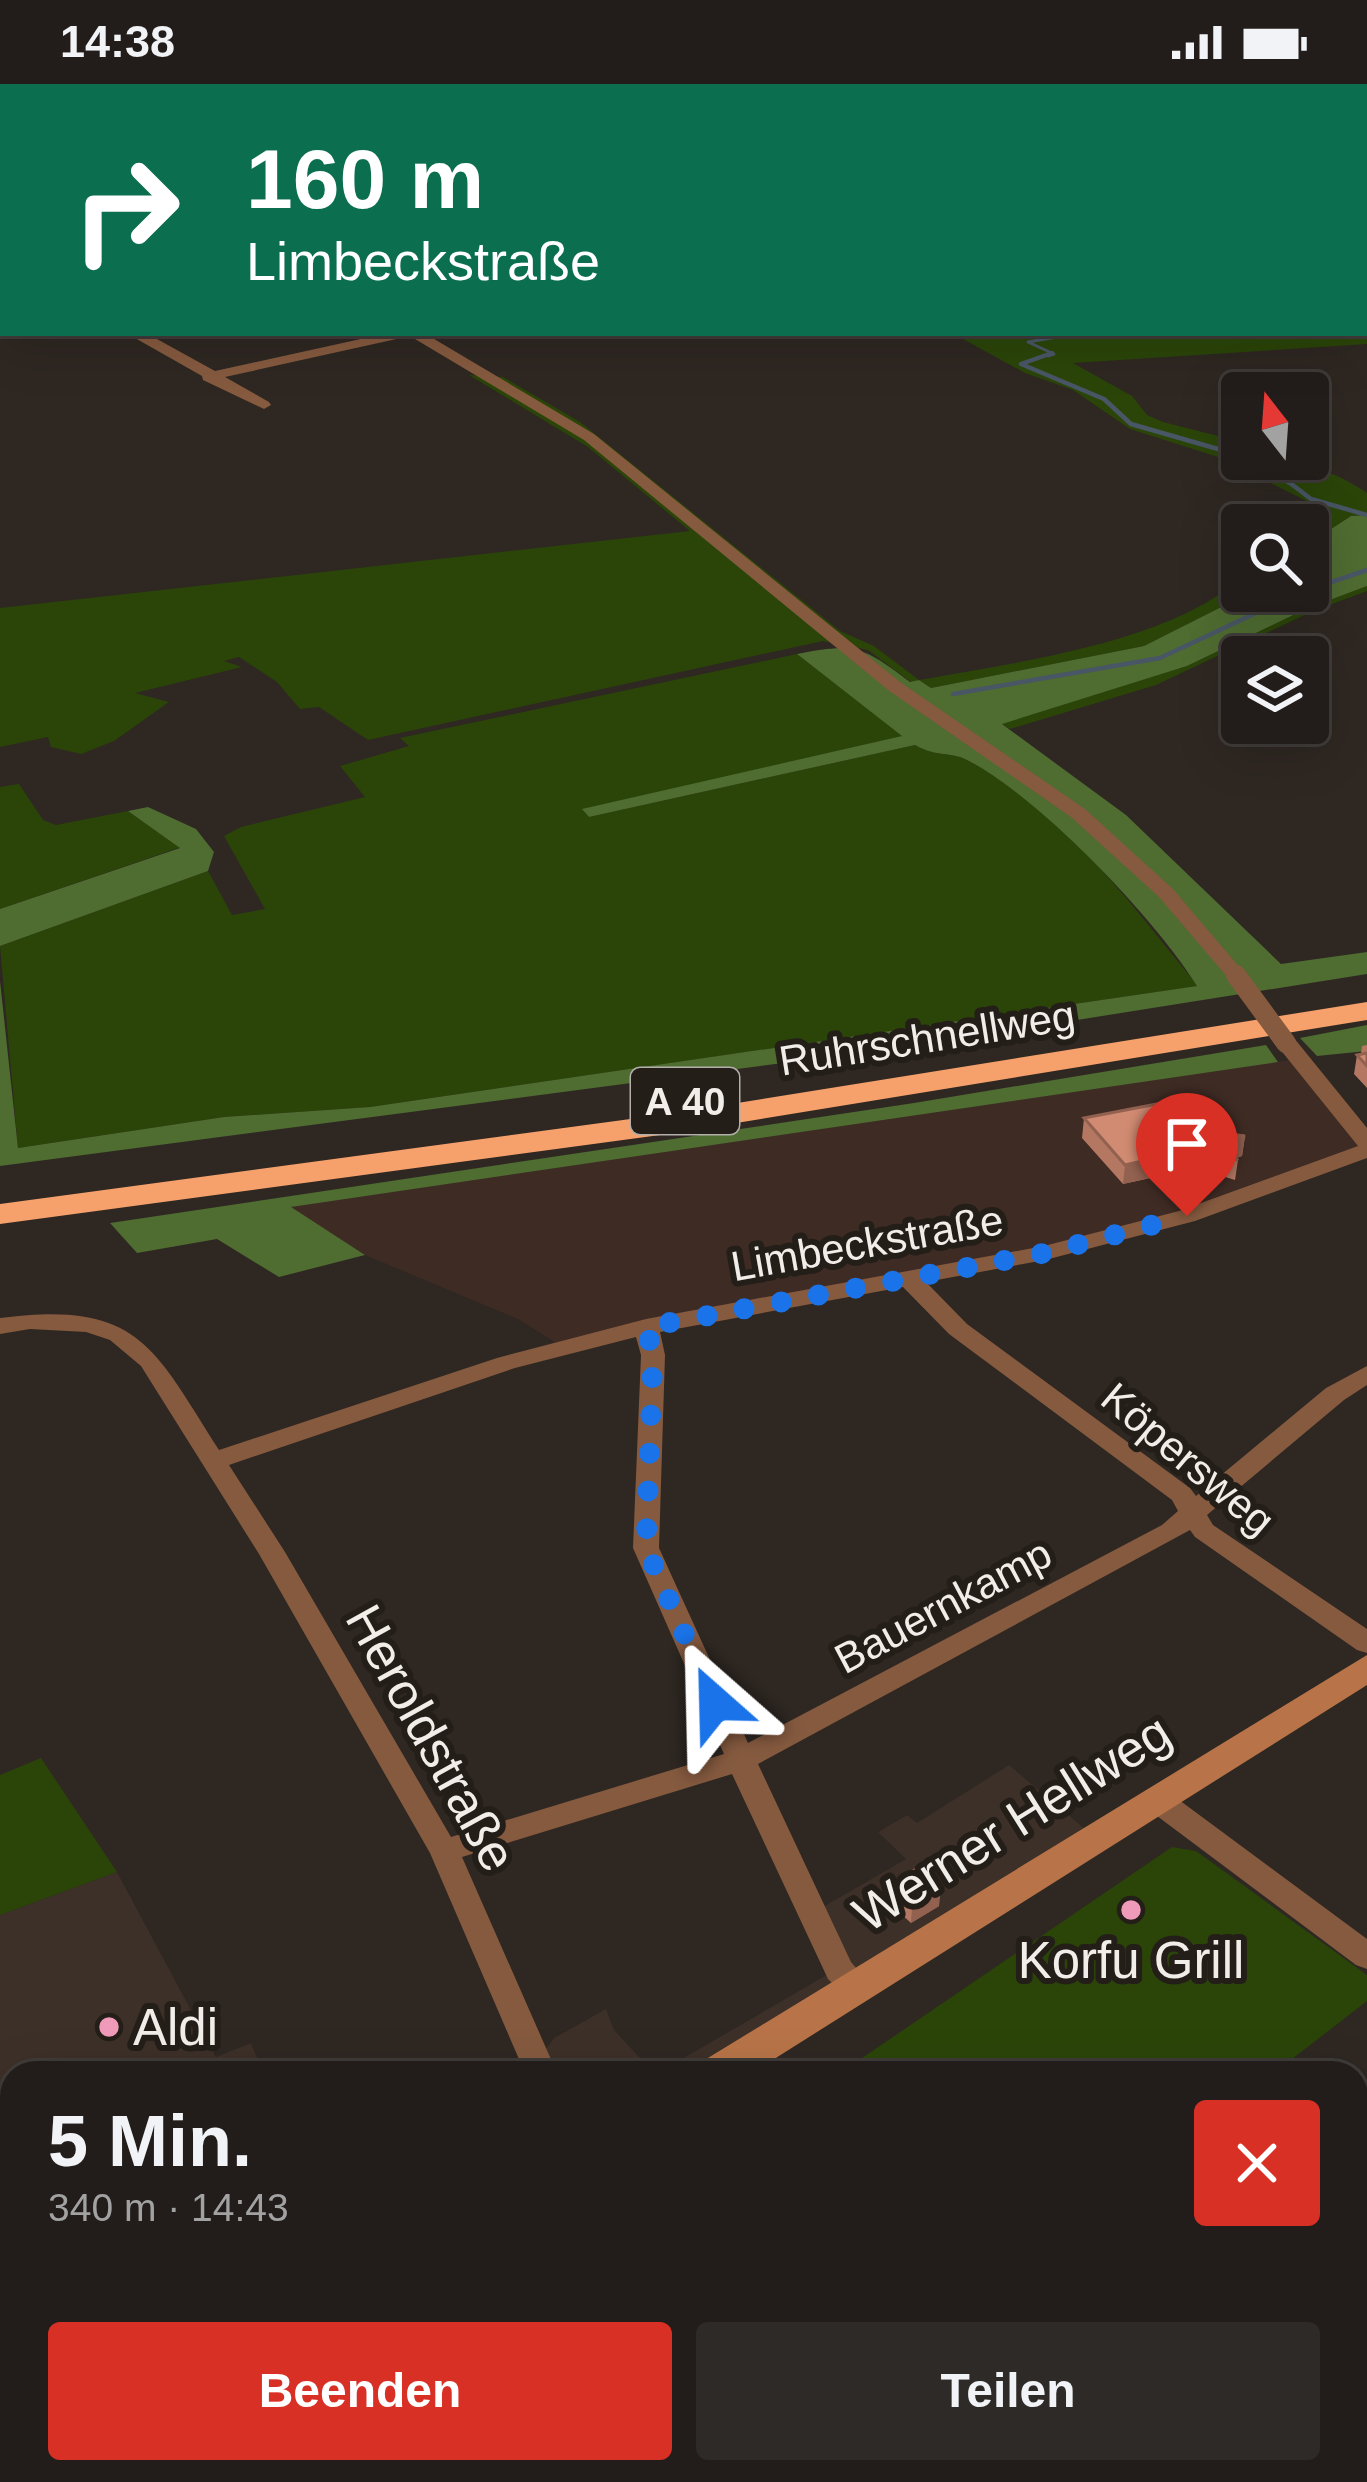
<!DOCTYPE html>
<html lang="de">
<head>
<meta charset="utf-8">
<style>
	body { margin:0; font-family:Helvetica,sans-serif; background:#2e2a27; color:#f1f3f6; height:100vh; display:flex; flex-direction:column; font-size:45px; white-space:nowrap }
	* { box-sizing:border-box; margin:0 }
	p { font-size:39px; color:#a2a2a2 }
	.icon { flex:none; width:66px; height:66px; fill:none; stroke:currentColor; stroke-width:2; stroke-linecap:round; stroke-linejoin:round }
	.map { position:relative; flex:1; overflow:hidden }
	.sheet { position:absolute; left:0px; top:1977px; width:1368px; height:423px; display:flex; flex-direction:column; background:#221d1a; border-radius:36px 36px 0 0; box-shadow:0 12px 48px #0002,0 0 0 3px #3f3b39 }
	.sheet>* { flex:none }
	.top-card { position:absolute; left:0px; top:0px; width:1368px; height:252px; box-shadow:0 12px 48px #0002,0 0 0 3px #3f3b39; background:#0b6e4f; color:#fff; overflow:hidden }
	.needle { width:78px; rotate:343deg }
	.fabs { position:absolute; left:1221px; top:288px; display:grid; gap:24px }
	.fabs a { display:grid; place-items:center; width:108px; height:108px; border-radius:12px; background:#221d1a; box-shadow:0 12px 48px #0002,0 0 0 3px #3f3b39; font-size:60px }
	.pin { position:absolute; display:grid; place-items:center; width:102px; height:102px; color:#fff; margin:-123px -51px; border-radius:50% 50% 50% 0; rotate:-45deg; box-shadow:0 0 12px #0007 }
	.pin .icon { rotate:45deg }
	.me { position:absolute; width:132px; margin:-66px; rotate:335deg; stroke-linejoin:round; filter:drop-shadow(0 0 9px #0008) }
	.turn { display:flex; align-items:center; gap:42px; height:252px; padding:0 48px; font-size:54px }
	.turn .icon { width:156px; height:156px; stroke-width:2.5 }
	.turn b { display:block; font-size:84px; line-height:102px }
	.round { display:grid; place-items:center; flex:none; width:126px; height:126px; border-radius:12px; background:#2e2a27 }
	.overview { display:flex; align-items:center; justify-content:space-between; height:204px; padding:0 48px }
	h1 { font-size:72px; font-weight:700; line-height:90px }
	.action { display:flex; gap:24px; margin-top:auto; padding:24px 48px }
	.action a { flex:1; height:138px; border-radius:12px; background:#d93025; color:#fff; font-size:48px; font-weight:700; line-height:138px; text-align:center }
	.action a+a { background:#2e2a27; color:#f1f3f6 }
	.status { display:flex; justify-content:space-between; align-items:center; height:84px; padding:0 60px; background:#221d1a; direction:ltr }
	.status svg { height:33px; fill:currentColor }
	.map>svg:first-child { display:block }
	.built { fill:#3d3028 }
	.industrial { fill:#3e2b24 }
	.green { fill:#2b4509 }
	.forest { fill:#4f6c31 }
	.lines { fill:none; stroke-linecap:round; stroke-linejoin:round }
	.stream-far1 { stroke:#495665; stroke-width:3 }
	.stream { stroke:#495665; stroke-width:4.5 }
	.minor { fill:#855a3f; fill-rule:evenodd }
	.tertiary { fill:#855a3f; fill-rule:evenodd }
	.secondary { fill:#b87448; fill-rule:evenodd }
	.primary { fill:#e0884e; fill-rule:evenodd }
	.motorway { fill:#f6a16c; fill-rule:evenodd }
	.minor-bridge { stroke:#855a3f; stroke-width:20 }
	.wall { fill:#b47862 }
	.shaded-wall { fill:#926150 }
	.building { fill:#d18b72; stroke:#926150; stroke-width:3 }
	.route { stroke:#1a73e8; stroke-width:21; stroke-dasharray:0 37.8 }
	.poi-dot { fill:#ef9ab8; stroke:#241e19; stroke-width:4.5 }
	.labels { text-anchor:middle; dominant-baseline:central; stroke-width:12; stroke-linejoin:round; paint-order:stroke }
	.shield { fill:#241e19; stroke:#b4afab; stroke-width:3 }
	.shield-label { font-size:39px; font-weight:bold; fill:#f1ede9 }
	.street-label { font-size:42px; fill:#f1ede9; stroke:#241e19 }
	.near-street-label { font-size:51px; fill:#f1ede9; stroke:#241e19 }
	.near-poi-label { font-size:51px; fill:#f1ede9; stroke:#241e19 }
</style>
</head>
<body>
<div class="status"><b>14:38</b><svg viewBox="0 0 49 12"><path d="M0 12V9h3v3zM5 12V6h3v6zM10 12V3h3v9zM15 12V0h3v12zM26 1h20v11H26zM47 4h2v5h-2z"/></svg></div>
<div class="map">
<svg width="1367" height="2398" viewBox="0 0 1367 2398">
	<rect width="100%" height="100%" fill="#2e2722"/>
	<g class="built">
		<path d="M1009,1681L1085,1745L690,1989H658L849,1878L823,1823L906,1775L878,1748L907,1731L917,1739Z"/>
		<path d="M117,1788L216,1973L251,1959L263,1989H12V2155L0,2163V1831Z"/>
		<path d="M606,1925L614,1946L654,1989H552L556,1987L546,1965L554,1954Z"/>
	</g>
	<path class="industrial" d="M1297,975L1367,1066L1187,1132L564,1264L518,1235L365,1171L289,1123Z"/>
	<g class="green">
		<path d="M1365,199L1367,260L1073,279L1132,312L1147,331L1163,338L1242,358V375C1292,375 1325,381 1367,409V431L1351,432L1308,460V441H1294L1323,425L1218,373L1130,345L1073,306L1025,289L952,249H1365Z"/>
		<path d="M469,291L503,293L580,338L840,547L874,562L919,596C1011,579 1173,559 1242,492V507H1253L1144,562L931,604L919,596L911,598L868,566L823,557L368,656L319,623L300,625L277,598L239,573L224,577L242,583L135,609L169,618L114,657L81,670L51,663L48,653L0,663V524L690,447L588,363Z"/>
		<path d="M1367,502V507L1311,528L1156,601L1010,645L1001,639L1187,582L1306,525Z"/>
		<path d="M797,570L903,652L583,726L589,733L915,661C938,674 950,667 967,676C1062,724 1131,821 1198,902L370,1023L224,1033L18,1064L0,862L208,787L232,831L265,825L224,752L241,743L365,713L340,682L409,662L400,654Z"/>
		<path d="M19,700L43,736L56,741L128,727L181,763L0,825V703Z"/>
		<path d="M41,1674L117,1788L0,1831V1691Z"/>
		<path d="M1172,1763L1196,1767L1367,1891V1917L1274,1989H840Z"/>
		<path d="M1367,2183V2398H1096L1109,2388H1356V2192Z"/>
	</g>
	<g class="forest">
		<path d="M1367,431V502L1306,525L1187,582L1002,640L1126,731L1281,880L1367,868V890L913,962L0,1082V897L18,1064L224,1033L370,1023L1197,902C1155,834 1038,712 967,676C950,667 938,674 915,661L589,733L582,725L902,652L797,570C856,558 864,563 910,598L919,596L931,604L1144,562L1253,507H1308V460L1351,432Z"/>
		<path d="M148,723L196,745L214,768L208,787L0,862V825L180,764L128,727Z"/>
		<path d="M1367,941V967L1317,972L1300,954Z"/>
		<path d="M1266,961L1278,978L291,1123L365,1171L279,1193L217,1155L137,1169L110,1139L914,1019Z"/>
	</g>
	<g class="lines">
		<path class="stream-far1" d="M1048,272L1054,270L1028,258L1080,249"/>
		<g class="stream">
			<path d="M1052,269L1021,280L1104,315L1131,340L1218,365L1290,399L1311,415L1367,431"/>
			<path d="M1308,506L1367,486"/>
			<path d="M953,610L1160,574L1303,507"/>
		</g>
		<g class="minor">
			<path d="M402,0H413L415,3H404Z"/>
			<path d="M522,0H533L535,3H524Z"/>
			<rect x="1365" y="90" width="2" height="6"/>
			<rect x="0" y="96" width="3" height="6"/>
			<path d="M3,135V143L0,144V136Z"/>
			<rect x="0" y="187" width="3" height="8"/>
			<path d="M135,249H146L215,287L388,249H424L594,350L900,598L1085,725L1173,805L1246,891L1243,895H1229L1159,813L1071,733L888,606L584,356L410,252L225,293L269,318L271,321L264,325L203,296L202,292L135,254Z"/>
			<path d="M604,249H619L612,253Z"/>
			<path d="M1286,953L1294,954L1367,1044V1074L1195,1137L1045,1176L926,1198L967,1240L1190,1404L1196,1412L1326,1304L1367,1282V1301L1344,1316L1207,1431L1213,1441L1367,1545V1569L1357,1566L1195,1453L1190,1446L758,1680L851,1878L873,1904L868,1913C849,1919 841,1908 828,1895L732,1690L462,1773L557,1989H525L430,1769L259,1470L141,1282L110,1256L86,1248L30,1245L0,1250V1234C138,1216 153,1262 219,1366L497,1274L646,1235L1044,1162L1179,1127L1358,1062L1275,959ZM903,1203L949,1250L1172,1416L1178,1427L1162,1441L748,1659L659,1464L665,1271L660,1248ZM636,1253L641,1271L633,1464L724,1670L451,1753L285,1468L229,1381L515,1284Z"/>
			<path d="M1156,1704L1167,1707L1367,1855V1885L1356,1881L1145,1723L1141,1715L1145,1707Z"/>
			<path d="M1367,2134V2169L1356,2173V2138Z"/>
			<path d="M612,2388H650L649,2398H611Z"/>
			<path d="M1036,2388H1081L1076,2398H1031Z"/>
		</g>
		<g class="tertiary">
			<rect x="1365" y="151" width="2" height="8"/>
			<rect x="0" y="225" width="3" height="8"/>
		</g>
		<g class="secondary">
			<path d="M1367,1571V1601L752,1989H697L703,1977Z"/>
			<path d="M124,2388H180L176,2398H120Z"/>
		</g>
		<g class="primary">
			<path d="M1284,0H1303L1306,3H1287Z"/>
			<rect x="1365" y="27" width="2" height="9"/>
		</g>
		<path class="motorway" d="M1367,918V936L675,1049L0,1140V1120L675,1029Z"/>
		<path class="minor-bridge" d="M1236,891L1286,959"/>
	</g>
	<g class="wall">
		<path d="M1367,961V1004L1354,990L1357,971L1361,970L1362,962Z"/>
		<path d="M1084,1034L1245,1052L1242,1072L1236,1074L1238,1076L1235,1096L1196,1084L1123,1100L1082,1054Z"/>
		<path d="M888,1802L940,1807L939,1822L911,1839L887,1817Z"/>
	</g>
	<g class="shaded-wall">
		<path d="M1245,1052L1242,1072L1233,1075L1221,1060Z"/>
		<path d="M1198,1064L1196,1084L1123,1100L1125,1081Z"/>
		<path d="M940,1807L939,1822L911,1839L912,1824Z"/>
	</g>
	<g class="building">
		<path d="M1367,969V982L1357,971Z"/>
		<path d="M1178,1016L1208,1047L1245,1052L1221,1060L1238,1076L1198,1064L1125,1081L1084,1034Z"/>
		<path d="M916,1785L940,1807L912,1824L888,1802Z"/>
	</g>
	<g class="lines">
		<path class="route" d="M715,1619L646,1464L653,1271L646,1243L1045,1169L1187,1132"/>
	</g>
	<g class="poi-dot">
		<circle cx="1131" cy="1826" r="12"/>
		<circle cx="109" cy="1943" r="12"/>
	</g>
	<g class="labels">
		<rect class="shield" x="631" y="984" width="108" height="66" rx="9"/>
		<g class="shield-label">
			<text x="685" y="1017">A 40</text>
		</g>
		<g class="street-label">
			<text transform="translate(927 954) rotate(-9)">Ruhrschnellweg</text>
			<text transform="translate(867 1159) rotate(-10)">Limbeckstraße</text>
			<text transform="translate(1188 1375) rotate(40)">Köpersweg</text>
			<text transform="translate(943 1522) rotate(-28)">Bauernkamp</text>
		</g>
		<g class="near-street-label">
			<text transform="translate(431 1654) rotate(61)">Heroldstraße</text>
			<text transform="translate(1012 1739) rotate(-32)">Werner Hellweg</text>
		</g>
		<g class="near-poi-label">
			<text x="1131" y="1876">Korfu Grill</text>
			<text x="133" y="1943" text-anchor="start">Aldi</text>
		</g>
	</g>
</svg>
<div class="fabs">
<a><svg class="needle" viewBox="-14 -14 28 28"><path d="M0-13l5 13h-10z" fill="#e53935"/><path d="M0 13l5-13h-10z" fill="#a2a2a2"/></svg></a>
<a><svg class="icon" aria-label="search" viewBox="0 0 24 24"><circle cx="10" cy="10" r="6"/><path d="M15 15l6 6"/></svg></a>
<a><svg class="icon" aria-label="layers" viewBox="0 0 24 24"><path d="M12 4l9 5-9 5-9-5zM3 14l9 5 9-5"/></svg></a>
</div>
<div class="pin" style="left:1187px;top:1132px;background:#d93025"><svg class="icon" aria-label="arrive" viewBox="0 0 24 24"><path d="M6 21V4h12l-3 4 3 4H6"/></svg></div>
<svg class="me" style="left:715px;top:1619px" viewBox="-20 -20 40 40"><path d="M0-17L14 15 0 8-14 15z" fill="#1a73e8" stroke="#fff" stroke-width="4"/></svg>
<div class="top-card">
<div class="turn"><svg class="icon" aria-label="right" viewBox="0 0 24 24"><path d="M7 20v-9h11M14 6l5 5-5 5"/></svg><div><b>160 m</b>Limbeckstraße</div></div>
</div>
<section class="sheet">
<div class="overview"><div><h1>5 Min.</h1><p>340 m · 14:43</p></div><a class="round" style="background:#d93025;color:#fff"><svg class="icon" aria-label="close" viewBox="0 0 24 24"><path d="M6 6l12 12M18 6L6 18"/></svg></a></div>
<div class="action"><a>Beenden</a><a>Teilen</a></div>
</section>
</div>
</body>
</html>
